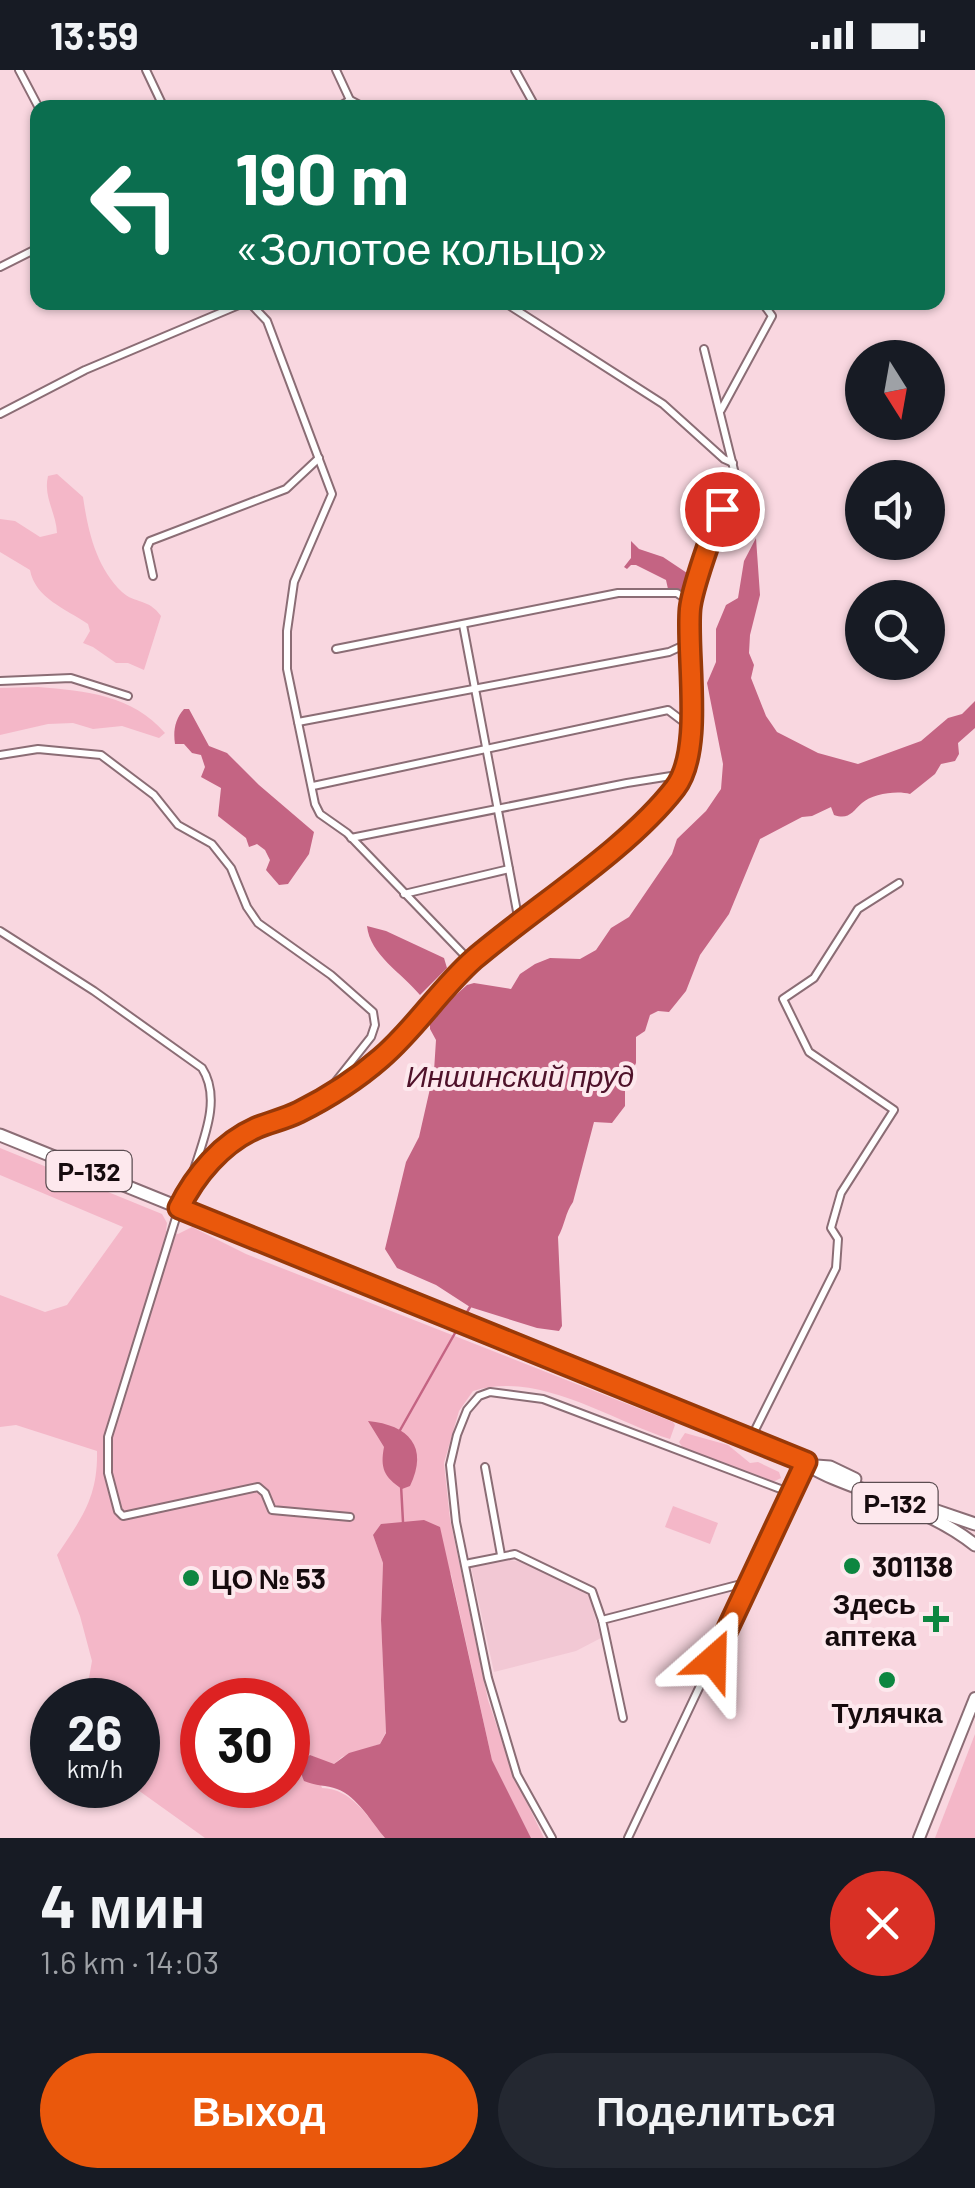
<!DOCTYPE html>
<html lang="ru">
<head>
<meta charset="utf-8">
<style>
	body { margin:0; font-family:Barlow,sans-serif; background:#242831; color:#f1f3f6; height:100vh; display:flex; flex-direction:column; font-size:38px; white-space:nowrap }
	* { box-sizing:border-box; margin:0 }
	p { font-size:32px; color:#9ea1a6 }
	.icon { flex:none; width:55px; height:55px; fill:none; stroke:currentColor; stroke-width:2; stroke-linecap:round; stroke-linejoin:round }
	.map { position:relative; height:1768px; overflow:hidden }
	.drawer { display:flex; flex-direction:column; background:#171b24; flex:1 }
	.drawer>* { flex:none }
	.top-card { position:absolute; left:30px; top:30px; width:915px; height:210px; border-radius:20px; box-shadow:0 2px 8px #0004; background:#0b6e4f; color:#fff; overflow:hidden }
	.needle { width:65px; rotate:169deg }
	.tools { position:absolute; left:845px; top:270px; display:grid; gap:20px }
	.tools a { display:grid; place-items:center; width:100px; height:100px; border-radius:50%; background:#171b24; box-shadow:0 2px 8px #0004; font-size:50px }
	.speed { position:absolute; left:30px; top:1608px; display:flex; gap:20px; font-size:50px; font-weight:700; text-align:center }
	.speed>* { display:grid; place-content:center; width:130px; height:130px; border-radius:50%; background:#171b24; box-shadow:0 2px 8px #0004; line-height:1 }
	.speed small { font-size:25px; font-weight:400 }
	.speed .limit { border:15px solid #d22; background:#fff; color:#111 }
	.pin { position:absolute; display:grid; place-items:center; width:85px; height:85px; color:#fff; margin:-42px; border:5px solid #fff; border-radius:50%; box-shadow:0 2px 10px #0007 }
	.me { position:absolute; width:110px; margin:-55px; rotate:25deg; stroke-linejoin:round; filter:drop-shadow(0 0 8px #0008) }
	.turn { display:flex; align-items:center; gap:35px; height:210px; padding:0 40px; font-size:45px }
	.turn .icon { width:130px; height:130px; stroke-width:2.5 }
	.turn b { display:block; font-size:70px; line-height:85px }
	.round { display:grid; place-items:center; flex:none; width:105px; height:105px; border-radius:52px; background:#242831 }
	.summary { display:flex; align-items:center; justify-content:space-between; height:170px; padding:0 40px }
	h1 { font-size:60px; font-weight:700; line-height:75px }
	.cta { display:flex; gap:20px; margin-top:auto; padding:20px 40px }
	.cta a { flex:1; height:115px; border-radius:60px; background:#ea580c; color:#fff; font-size:40px; font-weight:700; line-height:115px; text-align:center }
	.cta a+a { background:#242831; color:#f1f3f6 }
	.status { display:flex; justify-content:space-between; align-items:center; height:70px; padding:0 50px; background:#171b24; direction:ltr }
	.status svg { height:28px; fill:currentColor }
	.map>svg:first-child { display:block }
	.built { fill:#f2c8d4 }
	.green { fill:#f4b7c8; fill-rule:evenodd }
	.water { fill:#c46483 }
	.lines { fill:none; stroke-linecap:round; stroke-linejoin:round }
	.stream { stroke:#c46483; stroke-width:2.5 }
	.street-casing { stroke:#8b6d75; stroke-width:10 }
	.primary-casing { stroke:#8b6d75; stroke-width:14 }
	.highway-casing { stroke:#8b6d75; stroke-width:15 }
	.street { stroke:#fff; stroke-width:6 }
	.primary { stroke:#fff; stroke-width:10 }
	.highway { stroke:#fff; stroke-width:11 }
	.route-casing { stroke:#983908; stroke-width:25 }
	.route { stroke:#ea580c; stroke-width:18 }
	.poi-dot { fill:#0d8640; stroke:#fde8ed; stroke-width:4 }
	.labels { text-anchor:middle; dominant-baseline:central; stroke-width:8; stroke-linejoin:round; paint-order:stroke }
	.shield { fill:#fde8ed; stroke:#5b4d51; stroke-width:2.5 }
	.shield-label { font-size:25px; font-weight:bold; fill:#160b0e }
	.poi-label { font-size:28px; font-weight:bold; fill:#160b0e; stroke:#fde8ed; text-anchor:start }
	.water-label { font-size:30px; font-style:italic; fill:#4f122a; stroke:#fde8ed }
</style>
</head>
<body>
<div class="status"><b>13:59</b><svg viewBox="0 0 49 12"><path d="M0 12V9h3v3zM5 12V6h3v6zM10 12V3h3v9zM15 12V0h3v12zM26 1h20v11H26zM47 4h2v5h-2z"/></svg></div>
<div class="map">
<svg width="975" height="1768" viewBox="0 0 975 1768">
	<rect width="100%" height="100%" fill="#f9d7e0"/>
	<path class="built" d="M503,1489L522,1492L588,1522L601,1568L576,1581L494,1602L471,1497Z"/>
	<g class="green">
		<path d="M57,404L83,427C88,461 96,497 122,522C135,534 148,528 161,546L144,600L128,593H116L93,577L83,573L90,561L88,554C66,539 35,528 30,500L0,482V449L15,451L40,467L57,463C56,442 43,427 48,406Z"/>
		<path d="M38,617C86,621 132,625 165,663L159,668L122,656L93,659L73,653L48,654L0,665V618Z"/>
		<path d="M0,1078L162,1144L167,1153L166,1161L178,1164L192,1157L246,1184L673,1352L675,1355L670,1369C610,1350 538,1300 473,1321L459,1341L444,1393L450,1449L488,1630L513,1704L544,1768H531L492,1690L451,1504L373,1465L383,1493L381,1550L386,1662L380,1674L342,1687L333,1695L310,1685L322,1718C352,1719 367,1746 385,1768H205L131,1715H138V1630H85L92,1591L80,1546L57,1485C82,1448 98,1427 97,1381L16,1355L0,1357V1225L45,1242L67,1235L123,1157L0,1105ZM202,1630H288V1715H202Z"/>
		<path d="M685,1363L728,1375L750,1393L758,1392L779,1402L781,1408L773,1412L683,1378L679,1372Z"/>
		<path d="M673,1436L718,1453L710,1474L665,1457Z"/>
		<path d="M975,1664V1768H935Z"/>
	</g>
	<g class="water">
		<path d="M756,468L760,525L750,565L749,583L754,595L751,608L766,646L777,662L818,683L858,694L921,671L948,648L962,644L975,631V658L958,673L959,684L955,691L941,694L935,704L910,724C897,720 872,724 862,733C852,742 849,750 834,745L831,737L812,746L802,747L760,769L729,844L700,885L686,921L669,942L658,941L650,945L645,961L636,967V993L625,1018V1036L612,1053L594,1052L573,1132C565,1143 565,1155 558,1167L562,1256L559,1261L537,1258L470,1237L436,1215L397,1198L385,1179L406,1092L419,1067L434,1001L436,970L430,959V948L467,915L474,913L511,919L520,904L535,894L550,888L580,889L596,880L611,858L629,847L672,784L677,769L706,741L721,719L723,694L707,613L716,592V559L726,535L738,528L744,491Z"/>
		<path d="M631,471L639,479L663,487L693,507V519L678,522L668,519L666,510L636,495H631L627,499L624,497L631,488Z"/>
		<path d="M184,639H189L209,676L227,683L259,715L314,762L309,784L288,814L279,815L266,800L270,790L265,780L257,774L249,777L246,768L218,746L221,718L201,707L205,697L201,685L192,683L184,674H175C173,661 175,649 184,639Z"/>
		<path d="M367,856L386,861L444,888L447,898L420,925C402,903 370,885 367,856Z"/>
		<path d="M368,1351C409,1355 429,1377 410,1416L402,1419C384,1407 380,1398 384,1377Z"/>
		<path d="M424,1450L440,1457L492,1690L531,1768H385C372,1753 357,1726 337,1719C327,1715 315,1716 304,1711C299,1699 299,1693 310,1685L334,1694L349,1683L380,1674L386,1663L381,1550L383,1493L373,1465L381,1454Z"/>
	</g>
	<g class="lines">
		<g class="stream">
			<path d="M463,1249L470,1237"/>
			<path d="M399,1362L459,1256"/>
			<path d="M401,1415L403,1452"/>
		</g>
		<g class="street-casing">
			<g id="street">
				<path d="M19,0L39,38"/>
				<path d="M146,0L164,38"/>
				<path d="M336,0L350,30"/>
				<path d="M515,0L536,38"/>
				<path d="M350,30L365,38"/>
				<path d="M337,38L350,30"/>
				<path d="M0,197L38,178"/>
				<path d="M249,232L267,251L332,424L294,512L287,561V599L315,734L320,744L347,763L471,892"/>
				<path d="M504,232L663,334L724,389L733,393"/>
				<path d="M721,340L772,246L762,232"/>
				<path d="M0,344L85,300L246,232"/>
				<path d="M153,506L147,478L150,471L286,419L319,388"/>
				<path d="M463,555L519,852"/>
				<path d="M336,579L618,523H677L691,533"/>
				<path d="M0,611L71,608L128,626"/>
				<path d="M298,652L669,582L691,572"/>
				<path d="M0,685L38,679L101,685L154,725L178,755L212,774L231,798L247,837L258,853L331,905L373,942L375,955L371,967L329,1020"/>
				<path d="M313,716L668,640L689,656"/>
				<path d="M351,768L627,713L671,706L677,714"/>
				<path d="M404,824L509,799"/>
				<path d="M0,861L94,921L202,998C224,1032 199,1078 190,1113"/>
				<path d="M751,1368L836,1198L838,1169L831,1158L841,1123L894,1040L809,982L783,929L814,908L858,839L899,813"/>
				<path d="M485,1397L501,1485"/>
				<path d="M350,1447L272,1440L265,1423L258,1417L123,1446L118,1441L108,1403V1367L179,1138L190,1115L210,1092L244,1065L322,1029L382,988L471,892L616,776L653,743L678,715L685,700L688,679L692,618L691,533L716,452L736,408L704,279"/>
				<path d="M465,1494L515,1484L592,1521L602,1550"/>
				<path d="M623,1648L602,1550L749,1512"/>
				<path d="M552,1768L517,1705L488,1608L456,1452L450,1395L457,1365L467,1340L479,1326L490,1322L543,1329L791,1423"/>
				<path d="M628,1768L805,1394"/>
			</g>
		</g>
		<g class="primary-casing">
			<path id="primary" d="M919,1768L975,1628"/>
		</g>
		<g class="highway-casing">
			<g id="highway">
				<path d="M0,1065L776,1379C796,1388 814,1400 833,1408C881,1428 934,1442 975,1475"/>
				<path d="M816,1396L830,1397L855,1409"/>
				<path d="M928,1438L975,1454"/>
			</g>
		</g>
		<use href="#street" class="street"/>
		<use href="#primary" class="primary"/>
		<use href="#highway" class="highway"/>
	</g>
	<g class="lines">
		<g class="route-casing">
			<path id="route" d="M713,1590L806,1392L179,1138C195,1105 222,1073 256,1058C270,1052 285,1049 299,1042C327,1028 357,1009 381,988C415,959 440,919 474,889C536,836 627,780 675,718C704,681 686,585 690,539C692,519 713,459 722,439"/>
		</g>
		<use href="#route" class="route"/>
	</g>
	<g class="poi-dot">
		<circle cx="852" cy="1496" r="10"/>
		<circle cx="191" cy="1508" r="10"/>
		<path d="M931 1534h10v10h10v10h-10v10h-10v-10h-10v-10h10z"/>
		<circle cx="887" cy="1610" r="10"/>
	</g>
	<g class="labels">
		<g class="shield">
			<rect x="46.5" y="1081" width="85" height="40" rx="8"/>
			<rect x="852.5" y="1413" width="85" height="40" rx="8"/>
		</g>
		<g class="shield-label">
			<text x="89" y="1101">Р-132</text>
			<text x="895" y="1433">Р-132</text>
		</g>
		<g class="poi-label">
			<text x="872" y="1496">301138</text>
			<text x="211" y="1508">ЦО № 53</text>
			<text x="916" y="1533" text-anchor="end">Здесь<tspan x="916" dy="32">аптека</tspan></text>
			<text x="887" y="1642" text-anchor="middle">Тулячка</text>
		</g>
		<g class="water-label">
			<text x="520" y="1005">Иншинский пруд</text>
		</g>
	</g>
</svg>
<div class="tools">
<a><svg class="needle" viewBox="-14 -14 28 28"><path d="M0-13l5 13h-10z" fill="#e53935"/><path d="M0 13l5-13h-10z" fill="#9ea1a6"/></svg></a>
<a><svg class="icon" aria-label="sound" viewBox="0 0 24 24"><path d="M4 9h4l5-4v14l-5-4H4zM17 9q2 3 0 6"/></svg></a>
<a><svg class="icon" aria-label="search" viewBox="0 0 24 24"><circle cx="10" cy="10" r="6"/><path d="M15 15l6 6"/></svg></a>
</div>
<div class="speed"><div>26<small>km/h</small></div><div class="limit">30</div></div>
<div class="pin" style="left:722px;top:439px;background:#d93025"><svg class="icon" aria-label="arrive" viewBox="0 0 24 24"><path d="M6 21V4h12l-3 4 3 4H6"/></svg></div>
<svg class="me" style="left:713px;top:1590px" viewBox="-20 -20 40 40"><path d="M0-17L14 15 0 8-14 15z" fill="#ea580c" stroke="#fff" stroke-width="4"/></svg>
<div class="top-card">
<div class="turn"><svg class="icon" aria-label="left" viewBox="0 0 24 24"><path d="M17 20v-9H6M10 6l-5 5 5 5"/></svg><div><b>190 m</b>«Золотое кольцо»</div></div>
</div>
</div>
<section class="drawer">
<div class="summary"><div><h1>4 мин</h1><p>1.6 km · 14:03</p></div><a class="round" style="background:#d93025;color:#fff"><svg class="icon" aria-label="close" viewBox="0 0 24 24"><path d="M6 6l12 12M18 6L6 18"/></svg></a></div>
<div class="cta"><a>Выход</a><a>Поделиться</a></div>
</section>
</body>
</html>
